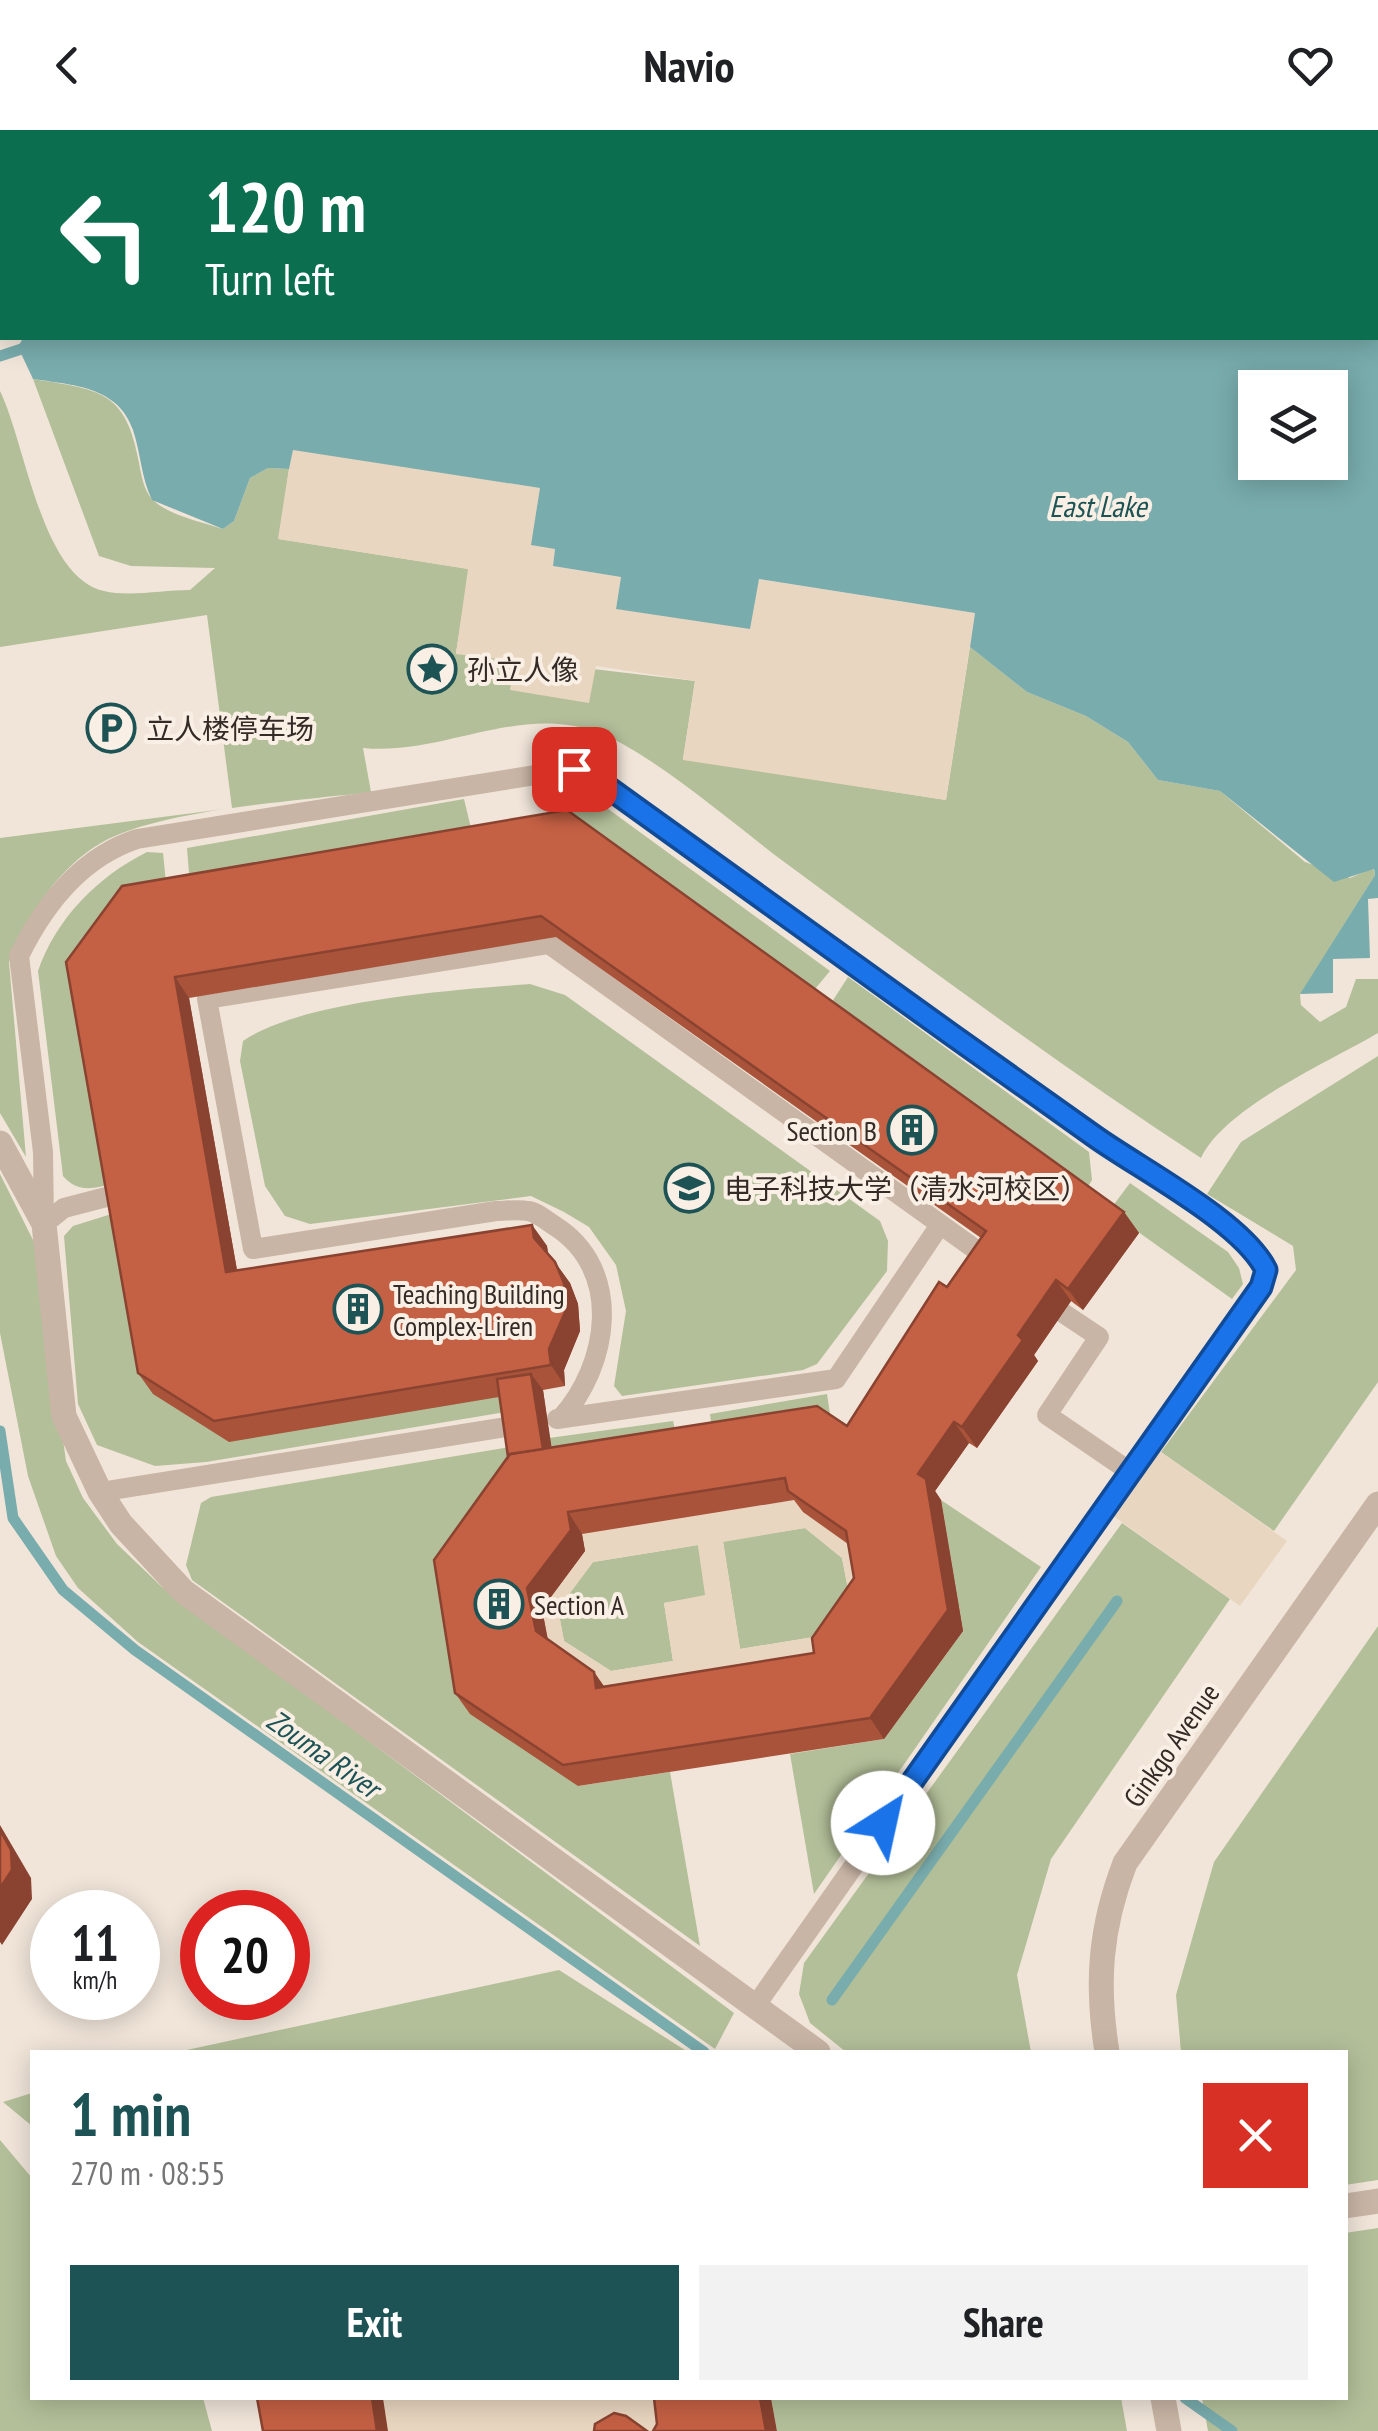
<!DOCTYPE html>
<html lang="en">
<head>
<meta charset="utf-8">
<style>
	body { margin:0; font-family:"PT Sans Narrow","Noto Sans SC",sans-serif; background:#f2f2f2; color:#202124; height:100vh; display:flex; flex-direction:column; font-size:38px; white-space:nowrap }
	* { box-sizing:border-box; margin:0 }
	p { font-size:32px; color:#757577 }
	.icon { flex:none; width:55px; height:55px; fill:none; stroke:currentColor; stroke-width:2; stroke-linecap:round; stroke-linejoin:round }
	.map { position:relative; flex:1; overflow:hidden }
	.side { position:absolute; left:30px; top:1920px; width:1318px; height:350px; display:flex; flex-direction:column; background:#fff; border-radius:0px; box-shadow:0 5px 25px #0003 }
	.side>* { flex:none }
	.top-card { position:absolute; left:0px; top:0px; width:1380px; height:210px; box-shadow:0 5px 25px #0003; background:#0b6e4f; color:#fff; overflow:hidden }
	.fabs { position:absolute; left:1238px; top:240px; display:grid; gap:20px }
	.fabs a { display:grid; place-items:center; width:110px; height:110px; border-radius:0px; background:#fff; box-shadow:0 5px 25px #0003; font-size:50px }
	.speed { position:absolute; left:30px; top:1760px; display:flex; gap:20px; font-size:50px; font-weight:700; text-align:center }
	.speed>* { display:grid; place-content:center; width:130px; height:130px; border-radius:50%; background:#fff; box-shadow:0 5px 25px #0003; line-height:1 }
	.speed small { font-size:25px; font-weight:400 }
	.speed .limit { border:15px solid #d22; background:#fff; color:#111 }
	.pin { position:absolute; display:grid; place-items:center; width:85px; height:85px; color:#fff; margin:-42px; border-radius:20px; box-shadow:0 5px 15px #0006 }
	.me { position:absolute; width:110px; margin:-55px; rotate:35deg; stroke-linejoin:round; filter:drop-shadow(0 0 8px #0008) }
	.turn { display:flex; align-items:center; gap:35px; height:210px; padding:0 40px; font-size:45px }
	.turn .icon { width:130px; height:130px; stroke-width:2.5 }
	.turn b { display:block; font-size:70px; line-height:85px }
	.round { display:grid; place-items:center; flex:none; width:105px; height:105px; border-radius:0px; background:#f2f2f2 }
	.summary { display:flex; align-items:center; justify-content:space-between; height:170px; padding:0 40px }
	h1 { font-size:60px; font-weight:700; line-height:75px; color:#1d5355 }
	.button { display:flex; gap:20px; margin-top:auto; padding:20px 40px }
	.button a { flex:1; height:115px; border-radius:0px; background:#1d5355; color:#fff; font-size:40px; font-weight:700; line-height:115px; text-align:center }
	.button a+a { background:#f2f2f2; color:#202124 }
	header { display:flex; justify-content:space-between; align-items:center; height:130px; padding:0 40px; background:#fff; font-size:45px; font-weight:700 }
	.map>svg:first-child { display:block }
	.green { fill:#b3bf99 }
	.plaza { fill:#e9d6c0; fill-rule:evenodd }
	.water { fill:#79acad; fill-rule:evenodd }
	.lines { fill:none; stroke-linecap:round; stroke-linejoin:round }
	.stream { stroke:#79acad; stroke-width:11 }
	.service { stroke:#c8b5a5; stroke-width:20 }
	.minor { stroke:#c8b5a5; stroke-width:25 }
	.wall { fill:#a9533a; fill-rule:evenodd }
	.shaded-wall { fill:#894330 }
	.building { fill:#c46044; stroke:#894330; stroke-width:2.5; fill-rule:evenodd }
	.route-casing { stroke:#114b97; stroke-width:25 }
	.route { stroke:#1a73e8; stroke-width:18 }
	.labels { text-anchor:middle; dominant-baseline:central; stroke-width:8; stroke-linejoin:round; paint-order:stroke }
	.poi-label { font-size:28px; fill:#342a26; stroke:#f9efe5; text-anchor:start }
	.street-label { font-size:28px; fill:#342a26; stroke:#f9efe5 }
	.water-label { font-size:30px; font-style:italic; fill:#1d5355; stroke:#f9efe5 }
</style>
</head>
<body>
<header><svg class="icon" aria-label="back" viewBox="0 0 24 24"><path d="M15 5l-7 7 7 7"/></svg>Navio<svg class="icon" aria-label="heart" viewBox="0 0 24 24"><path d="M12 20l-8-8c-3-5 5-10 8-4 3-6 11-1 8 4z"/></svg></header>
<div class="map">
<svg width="1378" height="2301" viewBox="0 0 1378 2301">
	<rect width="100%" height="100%" fill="#f1e5d9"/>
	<g class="green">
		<path d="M33,249C100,260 126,260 139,333C141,344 144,361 152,369C167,385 202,392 223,399L234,391L250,348L268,338L289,339L279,409L469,439L456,523L695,551L683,629L946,670L970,517L1027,562L1086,586L1128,612L1158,650L1220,661L1305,732L1350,748L1373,738L1375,745L1300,865L1301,875L1320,892L1346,877L1356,849H1378V903C1329,932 1225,977 1201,1028C1059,935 923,834 787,734C738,698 648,619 594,601C516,575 441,626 363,618L371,662C300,671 160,679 101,713C59,737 26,787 9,832L26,1027L0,983V708L232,678L207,485L0,517V261C26,314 41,447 104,461C129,467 163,460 190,460L215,438L131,436L99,426Z"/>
		<path d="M566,657L600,673L830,841L810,865L560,704L553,658Z"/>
		<path d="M464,669L476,719L191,768L187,718Z"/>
		<path d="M147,722L163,723L168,772L116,1053C94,1058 79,1064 63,1046L38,841C56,789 97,747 147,722Z"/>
		<path d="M848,847L1089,1022L1092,1050L1084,1063L828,878Z"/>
		<path d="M530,854L565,865L880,1091L888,1111L887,1141L817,1234L803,1240L622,1266L614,1256L626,1181L616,1135L589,1097L564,1082L531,1066L310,1094L285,1086L265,1056L240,931L243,911C303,870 456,860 530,854Z"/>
		<path d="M1378,926V1252L1274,1401L1161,1322L1296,1140L1293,1116L1207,1064L1241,1012Z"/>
		<path d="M0,1044L36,1116L66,1331L83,1368L117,1414L162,1457L734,1883L715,1919L138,1512L78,1458L56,1426L28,1346L0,1203Z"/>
		<path d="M1130,1053L1228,1122L1239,1138L1243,1154L1232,1169L1109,1081Z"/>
		<path d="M121,1081L153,1263L508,1266L511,1281L206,1332L155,1336L97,1315L78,1274L64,1106L73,1096Z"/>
		<path d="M827,1264L832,1297L714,1316L710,1284Z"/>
		<path d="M673,1291L680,1321L555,1340L549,1308Z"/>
		<path d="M516,1316L449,1452L578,1656L670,1642L700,1816L192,1450L186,1435L201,1373L211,1367Z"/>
		<path d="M941,1370L1041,1437L814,1764L790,1624L884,1609L963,1501Z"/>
		<path d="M1122,1393L1230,1469L1051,1729L1017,1845L1031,1922H846L810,1893L799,1864L804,1833Z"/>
		<path d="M805,1398L842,1428L849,1464L820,1506L740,1519L723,1411Z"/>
		<path d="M698,1415L706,1466L664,1473L673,1531L611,1541L564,1511L558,1479L593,1432Z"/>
		<path d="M1378,1496V2050L1345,2055V1922H1181L1176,1865L1214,1732Z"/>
		<path d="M559,1840L688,1922H177L182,1921Z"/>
		<path d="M32,1963V1996L3,1972Z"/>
		<path d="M0,2010L32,2048V2268H203L212,2301H0Z"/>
		<path d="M1378,2098V2301H1208L1202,2268H1345V2103Z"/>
		<path d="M771,2268H1121L1127,2301H777Z"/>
	</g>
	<g class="plaza">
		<path d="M292,319L540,358L555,419L553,436L621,447L616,478L758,449L975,483L946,670L683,630L695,551L596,536L589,573L510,560L514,531L456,524L468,439L278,409Z"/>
		<path d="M1148,1313L1287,1411L1240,1476L1102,1378Z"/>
		<path d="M800,1369L861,1422L869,1469L826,1529L611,1579L550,1522L542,1479L585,1421L582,1403ZM805,1398L842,1428L849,1464L820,1506L740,1519L723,1412ZM698,1415L705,1465L664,1473L673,1531L611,1541L564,1511L558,1479L593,1432Z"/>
		<path d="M383,2268H665L670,2301H388Z"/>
	</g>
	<path class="water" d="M212,0H1378V768L1368,769L1370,828L1333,829V863L1300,864L1375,745L1374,739L1334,752L1220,661L1158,650L1128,612L1086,586L1027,562L970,517L975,483L759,449L750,499L616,479L621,447L553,436L555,419L531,415L540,358L293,320L289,339L268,338L250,348L234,391L223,399L152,370C141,347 141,324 133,300C118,256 72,255 33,249L18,217L23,208H1378V2H205ZM1255,258H1330V332H1255Z"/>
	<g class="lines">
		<g class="stream">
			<path d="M0,226L55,208"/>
			<path d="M0,1301L13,1388L63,1460L135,1520L704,1922"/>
			<path d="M832,1870L1117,1471"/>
			<path d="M1185,2268L1232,2301"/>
		</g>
		<g class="service">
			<path d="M139,2L144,0"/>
			<path d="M0,65H2"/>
			<path d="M44,1094L43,1022L19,826C44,775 82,727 137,709L573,639L592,646C761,768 930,890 1100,1011C1145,1042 1244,1093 1266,1141L1261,1157L756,1875"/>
			<path d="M44,1094L64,1078L118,1064"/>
			<path d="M1063,1183L1099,1207L1047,1285L1129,1341"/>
			<path d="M561,1288C609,1235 624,1140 555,1096C547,1091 537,1082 528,1081C518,1079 506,1081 496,1081L253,1119L207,869L549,814L993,1132"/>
			<path d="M557,1289L836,1249L940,1095"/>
			<path d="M100,1362L513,1296"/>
		</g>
		<g class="minor">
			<path d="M0,1013L44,1094L64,1286L100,1362L121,1394L183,1461L818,1922"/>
			<path d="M1107,1922C1096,1853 1100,1798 1125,1733L1378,1374"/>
			<path d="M1345,2076L1378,2071"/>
			<path d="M1163,2268L1169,2301"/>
		</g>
	</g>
	<path class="wall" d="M567,680L1124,1082L1139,1103L1083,1180L1071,1171L1034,1225L1038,1231L977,1318L969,1313L935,1361L941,1370L963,1501L884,1609L578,1656L470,1584L455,1563L508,1327L499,1267L229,1312L153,1264L138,1243L66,832ZM556,807L981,1108L847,1296L551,1317L543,1260L565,1256L564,1240L580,1201L578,1174L570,1153L548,1124L547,1116L532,1095L237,1140L189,868ZM794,1370L803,1382L848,1414L854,1448L814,1523L604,1556L594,1542L548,1510L542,1479L585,1421L582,1404Z"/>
	<g class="shaded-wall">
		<path d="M175,847L189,868L241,1163L226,1142Z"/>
		<path d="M1124,1082L1139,1103L1083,1180L1068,1159Z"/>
		<path d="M532,1095L547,1116L549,1129L534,1108Z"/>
		<path d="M555,1132L570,1153L578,1174L580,1201L564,1240L565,1256L551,1235L549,1219Z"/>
		<path d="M1056,1150L1071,1171L1034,1225L1038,1231L977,1318L962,1297L1018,1205Z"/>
		<path d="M531,1244L543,1260L555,1340L544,1324Z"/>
		<path d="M954,1292L969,1313L935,1361L941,1370L963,1501L884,1609L870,1588L918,1344Z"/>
		<path d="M568,1382L582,1404L585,1421L542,1479L550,1522L536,1501L527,1458Z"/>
		<path d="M594,1542L608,1563L596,1558Z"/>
		<path d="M0,1695L31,1748L32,1769L2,1815L0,1812Z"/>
		<path d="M372,2268H383L388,2301H377Z"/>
		<path d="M760,2268H771L777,2301H766Z"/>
	</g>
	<g class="building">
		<path d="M567,680L1124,1082L1068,1159L1056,1150L1018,1205L1023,1210L962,1297L954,1292L918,1344L926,1349L948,1480L870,1588L563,1635L455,1563L434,1430L510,1324L817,1276L847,1296L939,1152L947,1157L986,1101L541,786L175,847L226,1142L532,1095L534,1108L555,1132L564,1153L566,1180L549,1219L551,1235L214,1291L138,1243L66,832L122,756ZM785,1348L788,1361L846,1401L854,1448L812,1508L814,1523L596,1558L594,1542L536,1501L527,1458L571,1400L568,1382Z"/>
		<path d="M531,1244L543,1319L510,1324L508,1327L497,1249Z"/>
		<path d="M0,1700L11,1720L12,1740L0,1758Z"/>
		<path d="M257,2268H372L377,2301H263Z"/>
		<path d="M654,2268H760L766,2301H653L657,2294Z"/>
		<path d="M614,2283L626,2286L647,2301H594L595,2294Z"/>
	</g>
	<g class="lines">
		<g class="route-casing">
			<path id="route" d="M574,639L592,646C759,767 926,887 1094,1006C1140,1039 1243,1092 1266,1140L1261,1157L883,1693"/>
		</g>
		<use href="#route" class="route"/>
	</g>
	<defs>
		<g id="sight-ring" transform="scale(2.5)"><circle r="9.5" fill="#f9efe5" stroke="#1d5355" stroke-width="1.5"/><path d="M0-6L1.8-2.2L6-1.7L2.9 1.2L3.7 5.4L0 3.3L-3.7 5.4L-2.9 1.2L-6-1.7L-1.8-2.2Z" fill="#1d5355"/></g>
		<g id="parking-ring" transform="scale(2.5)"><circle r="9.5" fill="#f9efe5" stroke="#1d5355" stroke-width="1.5"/><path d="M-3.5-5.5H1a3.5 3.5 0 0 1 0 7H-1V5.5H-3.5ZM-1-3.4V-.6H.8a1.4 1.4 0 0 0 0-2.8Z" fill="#1d5355"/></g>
		<g id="building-ring" transform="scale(2.5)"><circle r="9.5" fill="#f9efe5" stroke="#1d5355" stroke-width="1.5"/><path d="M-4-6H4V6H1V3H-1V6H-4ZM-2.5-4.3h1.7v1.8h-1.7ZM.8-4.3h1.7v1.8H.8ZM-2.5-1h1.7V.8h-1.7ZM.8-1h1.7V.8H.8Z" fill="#1d5355"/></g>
		<g id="university-ring" transform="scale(2.5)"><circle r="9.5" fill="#f9efe5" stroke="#1d5355" stroke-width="1.5"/><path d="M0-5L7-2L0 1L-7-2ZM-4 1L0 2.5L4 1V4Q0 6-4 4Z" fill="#1d5355"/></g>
	</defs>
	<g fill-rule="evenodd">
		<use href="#sight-ring" x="432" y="539"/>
		<use href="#parking-ring" x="111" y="598"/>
		<use href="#building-ring" x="912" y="1000"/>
		<use href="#university-ring" x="689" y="1058"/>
		<use href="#building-ring" x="358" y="1179"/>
		<use href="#building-ring" x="499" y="1474"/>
	</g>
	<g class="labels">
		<g class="poi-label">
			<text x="467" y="539">孙立人像</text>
			<text x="146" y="598">立人楼停车场</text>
			<text x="877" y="1000" text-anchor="end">Section B</text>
			<text x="724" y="1058">电子科技大学（清水河校区）</text>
			<text x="393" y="1163">Teaching Building<tspan x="393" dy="32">Complex-Liren</tspan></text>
			<text x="534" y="1474">Section A</text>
		</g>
		<g class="street-label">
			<text transform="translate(1171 1615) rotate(-55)">Ginkgo Avenue</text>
		</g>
		<g class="water-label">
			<text x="1098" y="375">East Lake</text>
			<text transform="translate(324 1623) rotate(35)">Zouma River</text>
		</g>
	</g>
</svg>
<div class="fabs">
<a><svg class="icon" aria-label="layers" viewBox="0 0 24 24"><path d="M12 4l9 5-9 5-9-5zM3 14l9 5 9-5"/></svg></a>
</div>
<div class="speed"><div>11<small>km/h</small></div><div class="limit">20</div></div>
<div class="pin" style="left:574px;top:639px;background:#d93025"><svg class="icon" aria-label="arrive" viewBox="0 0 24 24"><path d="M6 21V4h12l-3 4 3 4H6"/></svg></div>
<svg class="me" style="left:883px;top:1693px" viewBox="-20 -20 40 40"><circle r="19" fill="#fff"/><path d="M0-13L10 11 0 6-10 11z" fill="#1a73e8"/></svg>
<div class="top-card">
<div class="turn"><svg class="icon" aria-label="left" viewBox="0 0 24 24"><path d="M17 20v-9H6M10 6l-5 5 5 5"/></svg><div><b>120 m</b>Turn left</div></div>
</div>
<section class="side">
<div class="summary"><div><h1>1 min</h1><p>270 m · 08:55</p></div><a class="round" style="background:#d93025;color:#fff"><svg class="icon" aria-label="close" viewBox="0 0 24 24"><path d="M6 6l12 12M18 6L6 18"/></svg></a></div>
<div class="button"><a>Exit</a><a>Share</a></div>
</section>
</div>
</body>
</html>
